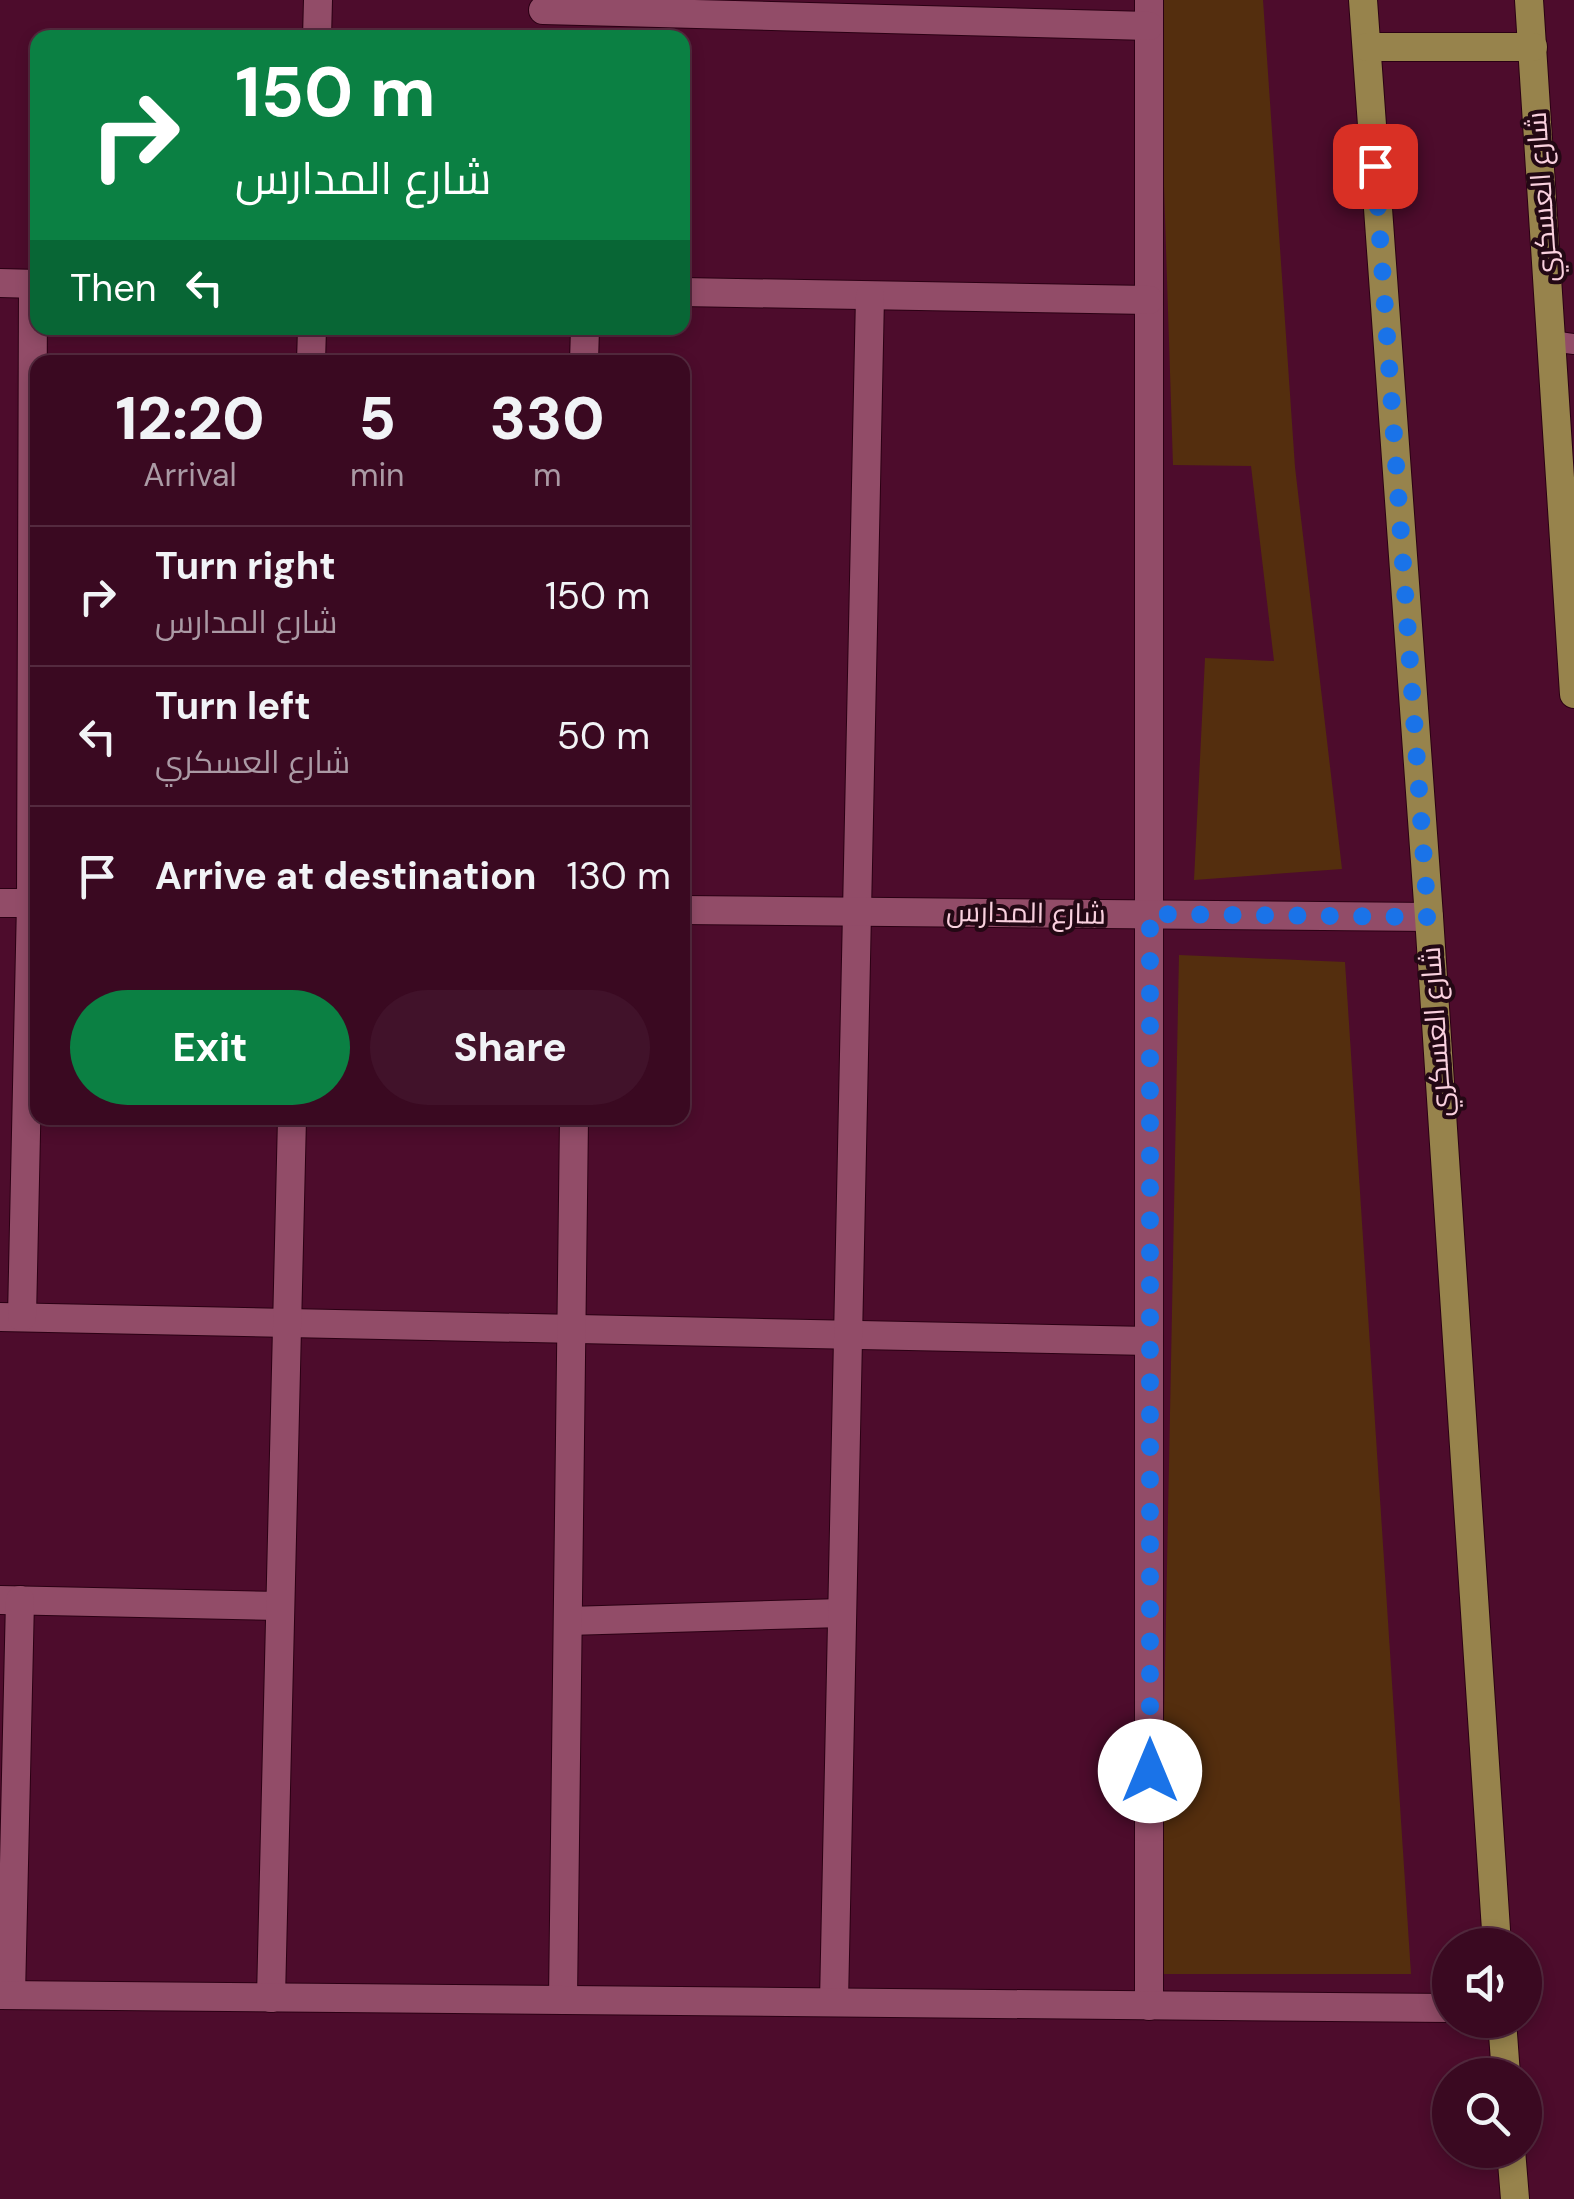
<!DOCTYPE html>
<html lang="en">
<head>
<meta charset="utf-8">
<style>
	body { margin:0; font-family:"DM Sans",Cairo,sans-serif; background:#41122a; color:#f1f3f6; height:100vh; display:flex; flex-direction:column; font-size:38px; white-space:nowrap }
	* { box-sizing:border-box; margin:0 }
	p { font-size:32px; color:#ab9aa5 }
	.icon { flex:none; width:55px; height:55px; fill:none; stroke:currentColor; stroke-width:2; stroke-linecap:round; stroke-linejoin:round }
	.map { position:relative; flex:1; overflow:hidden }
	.sheet { position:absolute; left:30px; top:355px; width:660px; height:770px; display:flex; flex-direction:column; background:#3a0921; border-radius:20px; box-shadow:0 5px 15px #0003,0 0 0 2px #542a3f }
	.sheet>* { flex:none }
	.top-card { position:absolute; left:30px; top:30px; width:660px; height:305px; border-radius:20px; box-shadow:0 5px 15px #0003,0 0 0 2px #542a3f; background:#0b8043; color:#fff; overflow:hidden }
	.controls { position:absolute; left:1432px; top:1928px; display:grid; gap:20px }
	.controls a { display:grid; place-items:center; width:110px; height:110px; border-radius:50%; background:#3a0921; box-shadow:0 5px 15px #0003,0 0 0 2px #542a3f; font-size:50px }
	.pin { position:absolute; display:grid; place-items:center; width:85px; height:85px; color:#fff; margin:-42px; border-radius:20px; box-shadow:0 5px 15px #0006 }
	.me { position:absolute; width:110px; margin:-55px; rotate:0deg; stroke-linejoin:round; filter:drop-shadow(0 0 8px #0008) }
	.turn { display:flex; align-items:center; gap:35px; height:210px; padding:0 40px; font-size:45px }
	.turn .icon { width:130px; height:130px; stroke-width:2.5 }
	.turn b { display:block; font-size:70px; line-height:85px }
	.then { display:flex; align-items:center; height:95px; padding:0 40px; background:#0003; gap:20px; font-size:38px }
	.eta { display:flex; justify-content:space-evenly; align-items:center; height:170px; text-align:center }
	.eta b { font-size:60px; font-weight:800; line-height:70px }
	.action { display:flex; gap:20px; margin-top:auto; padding:20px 40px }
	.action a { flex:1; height:115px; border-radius:60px; background:#0b8043; color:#fff; font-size:40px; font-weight:800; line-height:115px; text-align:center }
	.action a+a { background:#41122a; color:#f1f3f6 }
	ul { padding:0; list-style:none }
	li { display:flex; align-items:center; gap:30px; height:140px; padding:0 40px; border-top:2px solid #542a3f }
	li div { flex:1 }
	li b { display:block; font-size:38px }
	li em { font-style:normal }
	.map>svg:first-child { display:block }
	.park { fill:#542e0e }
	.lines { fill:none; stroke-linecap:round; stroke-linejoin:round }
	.service-casing { stroke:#2b0014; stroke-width:22 }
	.minor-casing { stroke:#2b0014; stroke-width:30 }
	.tertiary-casing { stroke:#2b0014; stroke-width:30 }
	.primary-casing { stroke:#2b0014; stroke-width:30 }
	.service { stroke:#924c68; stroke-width:20 }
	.minor { stroke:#924c68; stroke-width:28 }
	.tertiary { stroke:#924c68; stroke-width:28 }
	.primary { stroke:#97834c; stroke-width:28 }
	.route { stroke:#1a73e8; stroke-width:18; stroke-dasharray:0 32.4 }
	.labels { text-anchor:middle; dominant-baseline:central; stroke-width:8; stroke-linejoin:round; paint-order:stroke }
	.street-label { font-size:28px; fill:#f9d0de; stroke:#230814 }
</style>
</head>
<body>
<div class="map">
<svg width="1574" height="2199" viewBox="0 0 1574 2199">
	<rect width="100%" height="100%" fill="#4d0c2c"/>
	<g class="park">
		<path d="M1158,0H1263L1295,467L1342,869L1194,880L1205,658L1274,661L1251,466L1173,465Z"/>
		<path d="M1179,955L1345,962L1411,1974H1159Z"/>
	</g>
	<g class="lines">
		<g class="service-casing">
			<path id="service" d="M1552,341L1574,344"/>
		</g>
		<g class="minor-casing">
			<g id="minor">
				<path d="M1149,0V2006"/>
				<path d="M543,10L1149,26"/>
				<path d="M317,38L318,0"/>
				<path d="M0,283L38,284"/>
				<path d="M682,292L1149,300"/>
				<path d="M311,362L312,328"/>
				<path d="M584,362L585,328"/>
				<path d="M0,1317L1149,1341"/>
				<path d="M22,1317L31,903L33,284"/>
				<path d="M0,1600L280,1606"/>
				<path d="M568,1621L842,1613"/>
				<path d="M11,1995L20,1600"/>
				<path d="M271,1998L292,1118"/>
				<path d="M563,2000L574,1118"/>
				<path d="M834,2002L870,296"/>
			</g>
		</g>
		<g class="tertiary-casing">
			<g id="tertiary">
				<path d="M0,903H38"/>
				<path d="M682,910L1429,917"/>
				<path d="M0,1995L1450,2008"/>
			</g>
		</g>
		<g class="primary-casing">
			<g id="primary">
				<path d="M1363,0L1429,917L1497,1945"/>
				<path d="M1529,0L1574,694"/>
				<path d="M1367,47H1533"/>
				<path d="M1502,2020L1506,2075"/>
				<path d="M1511,2150L1515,2199"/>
			</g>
		</g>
		<use href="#service" class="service"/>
		<use href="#minor" class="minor"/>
		<use href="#tertiary" class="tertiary"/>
		<use href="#primary" class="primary"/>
	</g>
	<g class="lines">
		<path class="route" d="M1150,1771V914L1428,917L1375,166"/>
	</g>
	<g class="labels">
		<g class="street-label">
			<text transform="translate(1542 197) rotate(-94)">شارع العسكري</text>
			<text transform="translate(1026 913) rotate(1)">شارع المدارس</text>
			<text transform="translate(1436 1032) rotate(-94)">شارع العسكري</text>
		</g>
	</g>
</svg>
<div class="controls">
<a><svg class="icon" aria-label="sound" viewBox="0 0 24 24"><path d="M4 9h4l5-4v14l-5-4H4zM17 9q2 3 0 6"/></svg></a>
<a><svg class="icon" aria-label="search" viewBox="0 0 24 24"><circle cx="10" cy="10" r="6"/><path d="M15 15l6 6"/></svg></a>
</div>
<div class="pin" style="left:1375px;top:166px;background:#d93025"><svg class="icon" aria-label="arrive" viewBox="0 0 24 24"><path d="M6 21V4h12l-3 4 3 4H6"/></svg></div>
<svg class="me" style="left:1150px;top:1771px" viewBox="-20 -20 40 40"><circle r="19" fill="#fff"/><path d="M0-13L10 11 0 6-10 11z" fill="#1a73e8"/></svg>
<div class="top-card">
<div class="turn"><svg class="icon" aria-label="right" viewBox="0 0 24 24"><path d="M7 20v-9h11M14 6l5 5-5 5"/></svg><div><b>150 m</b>شارع المدارس</div></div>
<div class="then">Then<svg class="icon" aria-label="left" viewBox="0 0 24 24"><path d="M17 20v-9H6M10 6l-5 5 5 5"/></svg></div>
</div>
<section class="sheet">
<div class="eta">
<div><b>12:20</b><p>Arrival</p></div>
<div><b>5</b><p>min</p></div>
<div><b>330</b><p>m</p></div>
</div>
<ul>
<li><svg class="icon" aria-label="right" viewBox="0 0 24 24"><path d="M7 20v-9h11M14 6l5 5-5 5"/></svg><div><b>Turn right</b><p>شارع المدارس</p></div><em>150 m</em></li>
<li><svg class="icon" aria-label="left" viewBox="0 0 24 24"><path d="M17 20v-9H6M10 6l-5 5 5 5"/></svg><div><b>Turn left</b><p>شارع العسكري</p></div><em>50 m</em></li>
<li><svg class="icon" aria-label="arrive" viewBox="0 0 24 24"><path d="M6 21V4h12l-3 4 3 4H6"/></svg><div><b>Arrive at destination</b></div><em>130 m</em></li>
</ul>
<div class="action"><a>Exit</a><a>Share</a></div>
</section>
</div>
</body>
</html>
